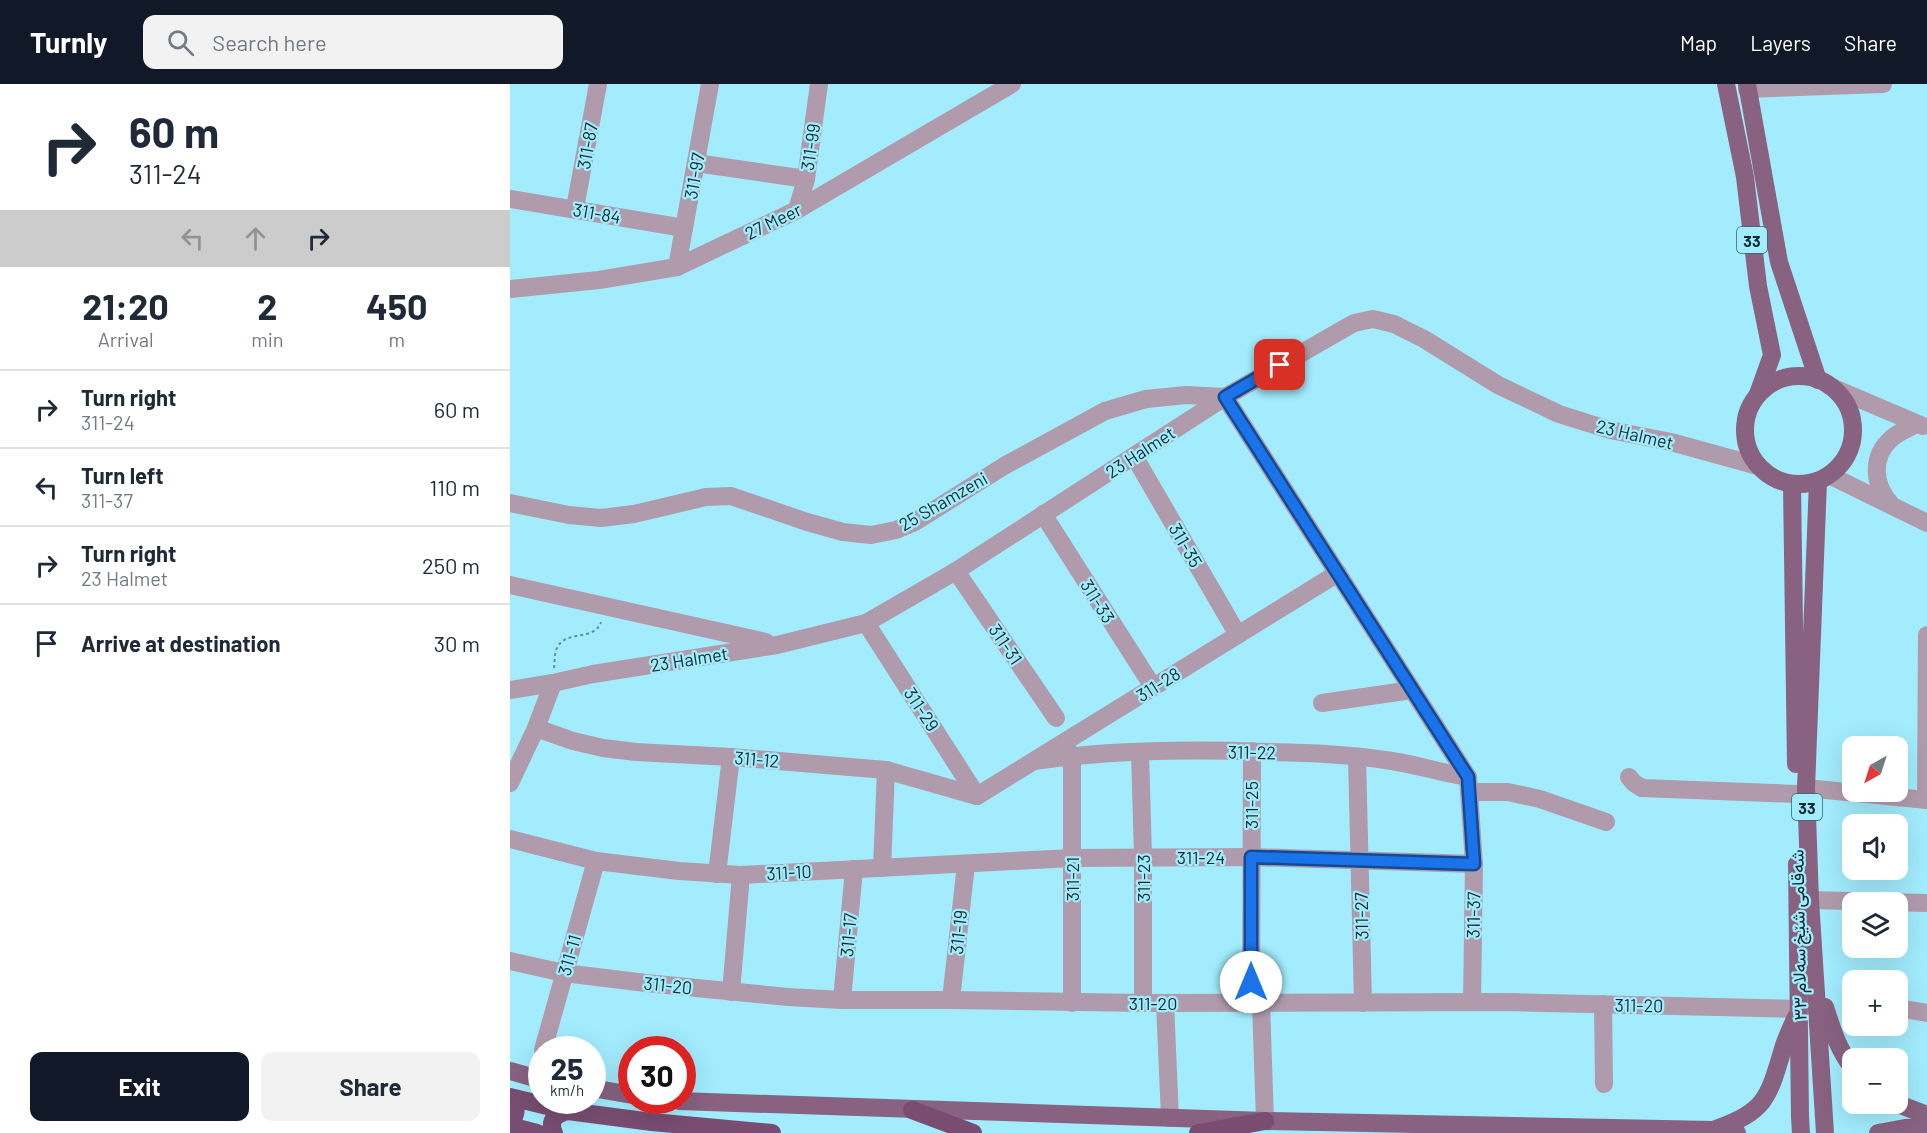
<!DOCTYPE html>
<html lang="en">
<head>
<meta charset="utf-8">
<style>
	body { margin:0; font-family:Barlow,Vazirmatn,sans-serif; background:#f2f2f3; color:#1f2937; height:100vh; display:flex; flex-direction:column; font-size:22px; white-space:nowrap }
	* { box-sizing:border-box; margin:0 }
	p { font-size:20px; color:#747a83 }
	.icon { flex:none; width:33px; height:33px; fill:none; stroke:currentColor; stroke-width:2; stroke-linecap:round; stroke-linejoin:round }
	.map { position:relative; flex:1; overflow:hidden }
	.panel { display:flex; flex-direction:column; background:#fff; width:510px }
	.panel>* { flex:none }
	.guide { background:#fff; color:#1f2937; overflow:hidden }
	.needle { width:39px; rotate:219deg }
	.tools { position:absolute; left:1332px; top:652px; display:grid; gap:12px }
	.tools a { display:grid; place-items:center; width:66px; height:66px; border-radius:12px; background:#fff; box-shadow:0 6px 24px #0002; font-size:30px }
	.speed { position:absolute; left:18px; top:952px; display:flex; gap:12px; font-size:30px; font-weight:700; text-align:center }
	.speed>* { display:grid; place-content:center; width:78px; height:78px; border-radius:50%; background:#fff; box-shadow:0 6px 24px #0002; line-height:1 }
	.speed small { font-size:15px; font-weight:400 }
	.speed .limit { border:9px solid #d22; background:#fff; color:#111 }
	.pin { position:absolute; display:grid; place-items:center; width:51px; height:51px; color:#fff; margin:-26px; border-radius:12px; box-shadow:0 3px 9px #0006 }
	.me { position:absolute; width:66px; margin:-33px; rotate:0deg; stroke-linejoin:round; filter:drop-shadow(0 0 4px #0008) }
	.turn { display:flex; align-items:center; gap:21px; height:126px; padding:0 30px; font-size:27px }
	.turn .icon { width:78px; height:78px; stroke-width:2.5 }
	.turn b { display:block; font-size:42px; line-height:51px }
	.lanes { display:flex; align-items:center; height:57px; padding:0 30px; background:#0003; justify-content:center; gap:30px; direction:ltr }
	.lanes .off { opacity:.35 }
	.eta { display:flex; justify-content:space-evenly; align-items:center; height:102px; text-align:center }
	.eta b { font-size:36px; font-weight:700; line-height:42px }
	.action { display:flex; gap:12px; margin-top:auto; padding:12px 30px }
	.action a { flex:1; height:69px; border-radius:12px; background:#111827; color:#fff; font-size:24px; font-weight:700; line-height:69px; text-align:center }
	.action a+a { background:#f2f2f3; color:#1f2937 }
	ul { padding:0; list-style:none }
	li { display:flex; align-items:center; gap:18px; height:78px; padding:0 30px; border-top:2px solid #e0e1e3 }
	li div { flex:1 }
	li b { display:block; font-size:22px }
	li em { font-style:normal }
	header { display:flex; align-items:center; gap:36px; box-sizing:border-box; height:84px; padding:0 30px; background:#111827; color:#fff }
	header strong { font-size:28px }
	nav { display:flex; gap:33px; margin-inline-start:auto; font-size:21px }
	.search { width:420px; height:54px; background:#f2f2f3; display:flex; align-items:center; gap:15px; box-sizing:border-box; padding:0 21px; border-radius:12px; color:#747a83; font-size:22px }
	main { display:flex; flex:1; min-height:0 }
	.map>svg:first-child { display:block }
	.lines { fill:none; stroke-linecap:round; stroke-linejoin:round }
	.path { stroke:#5d939f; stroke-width:2; stroke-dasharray:3 3; stroke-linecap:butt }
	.minor { stroke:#b09bac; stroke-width:18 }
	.major { stroke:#886280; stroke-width:18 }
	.highway { stroke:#784d71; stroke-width:18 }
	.route-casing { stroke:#114b97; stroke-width:15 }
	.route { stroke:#1a73e8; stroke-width:10 }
	.labels { text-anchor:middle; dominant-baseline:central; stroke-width:4.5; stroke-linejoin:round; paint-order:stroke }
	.shield { fill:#a2ecfd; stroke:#39666f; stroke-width:1.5 }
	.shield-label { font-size:16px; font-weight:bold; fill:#0c2c32 }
	.street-label { font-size:18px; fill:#0c2c32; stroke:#a2ecfd }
</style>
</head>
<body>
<header>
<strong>Turnly</strong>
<div class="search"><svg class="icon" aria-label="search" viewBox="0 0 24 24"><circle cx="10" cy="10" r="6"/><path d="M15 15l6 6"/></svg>Search here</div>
<nav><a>Map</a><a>Layers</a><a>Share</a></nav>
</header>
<main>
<section class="panel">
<div class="guide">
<div class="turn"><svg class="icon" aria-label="right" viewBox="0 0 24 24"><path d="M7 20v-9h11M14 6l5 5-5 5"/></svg><div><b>60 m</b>311-24</div></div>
<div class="lanes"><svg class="icon off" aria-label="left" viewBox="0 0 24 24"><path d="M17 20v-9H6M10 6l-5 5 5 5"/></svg><svg class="icon off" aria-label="ahead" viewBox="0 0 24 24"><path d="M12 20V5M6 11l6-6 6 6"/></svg><svg class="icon" aria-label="right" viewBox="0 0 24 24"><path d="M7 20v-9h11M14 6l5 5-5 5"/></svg></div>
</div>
<div class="eta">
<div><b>21:20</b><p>Arrival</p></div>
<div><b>2</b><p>min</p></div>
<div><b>450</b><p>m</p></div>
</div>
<ul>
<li><svg class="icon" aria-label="right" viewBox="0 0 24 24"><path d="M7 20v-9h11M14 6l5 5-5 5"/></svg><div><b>Turn right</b><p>311-24</p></div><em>60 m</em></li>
<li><svg class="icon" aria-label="left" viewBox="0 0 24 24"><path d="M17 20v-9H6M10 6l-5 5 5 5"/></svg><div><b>Turn left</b><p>311-37</p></div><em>110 m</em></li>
<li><svg class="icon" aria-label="right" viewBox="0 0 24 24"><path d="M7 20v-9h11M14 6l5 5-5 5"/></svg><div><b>Turn right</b><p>23 Halmet</p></div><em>250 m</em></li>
<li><svg class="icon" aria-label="arrive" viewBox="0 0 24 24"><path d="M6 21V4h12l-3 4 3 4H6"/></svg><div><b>Arrive at destination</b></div><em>30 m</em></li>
</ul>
<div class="action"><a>Exit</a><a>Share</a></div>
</section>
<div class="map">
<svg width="1417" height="1049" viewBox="0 0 1417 1049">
	<rect width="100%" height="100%" fill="#a2ecfd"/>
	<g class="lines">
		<path class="path" d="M44,584C45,577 44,570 47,564C56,545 84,558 91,538"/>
		<g class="minor">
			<path d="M1237,5L1373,0"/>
			<path d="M186,79L296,95"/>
			<path d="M0,115L174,144"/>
			<path d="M65,124L88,0"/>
			<path d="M287,126L296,95L309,0"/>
			<path d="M167,183L200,0"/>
			<path d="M0,205L89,196L167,183L287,126L502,0"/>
			<path d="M1319,302L1413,342"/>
			<path d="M624,372L728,551"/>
			<path d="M1319,391L1417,439"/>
			<path d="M0,419L59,431L91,434L124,430L196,413L221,412L297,438L333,448L361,451L386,446L405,438L494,382L595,327L636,315L676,311L715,313L958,693L964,780L962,918"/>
			<path d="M1380,419C1363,400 1361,372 1382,354C1389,348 1398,344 1407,340"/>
			<path d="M533,430L643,603"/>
			<path d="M446,487L546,634"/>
			<path d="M0,501L256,558"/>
			<path d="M356,539L467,712"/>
			<path d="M0,606L43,599L83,590L267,561L356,539L446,487L715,313L844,239L863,235L884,240L914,255L988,301L1049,330L1100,346L1161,358L1248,382"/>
			<path d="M812,619L902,606"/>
			<path d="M26,644L63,657L93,664L126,668L221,673L376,686L467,712"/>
			<path d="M555,662L562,672V919"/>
			<path d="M630,668L633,773V919"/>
			<path d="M847,673L853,919"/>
			<path d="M524,677C600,666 678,665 755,668C798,669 840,670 882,677C908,681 932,689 958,693"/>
			<path d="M1119,693L1124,699L1132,704L1286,710"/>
			<path d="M0,699L26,644L43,599"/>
			<path d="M1296,704L1417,716"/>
			<path d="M959,708H998L1030,715L1096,738"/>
			<path d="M467,712L828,489"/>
			<path d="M1416,716L1417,551"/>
			<path d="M0,755L86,777L169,787L231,791L562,774L741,773L964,780"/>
			<path d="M372,784L376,686"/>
			<path d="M207,790L221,673"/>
			<path d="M1300,816L1417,819"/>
			<path d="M0,877L54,889L136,899L278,913L332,916H441L633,919L998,918L1289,925"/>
			<path d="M221,908L231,791"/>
			<path d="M332,916L344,785"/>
			<path d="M441,916L456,780"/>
			<path d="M655,919L660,1034"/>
			<path d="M741,919L742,667"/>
			<path d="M751,919L755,1037"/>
			<path d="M1093,920L1094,1000"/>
			<path d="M1388,924L1417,929"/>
			<path d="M33,966L86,777"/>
		</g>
		<g class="major">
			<path d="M1216,0L1235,93L1248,202L1262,271L1248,310"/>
			<path d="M1237,0L1269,178L1308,296"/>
			<circle cx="1289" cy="346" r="54"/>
			<path d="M1308,397L1296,704L1300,816L1315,1049"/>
			<path d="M1282,400L1286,680"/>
			<path d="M1287,780L1290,1033L1291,1049"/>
			<path d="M1315,923C1322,945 1328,965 1342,983"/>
			<path d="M0,987L32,996"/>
			<path d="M82,1004L122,1011"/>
			<path d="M169,1017L755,1037L1203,1046L1227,1049"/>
			<path d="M1388,1020L1417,1031"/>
			<path d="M1206,1045C1255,1027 1258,1015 1272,968C1275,956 1281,944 1286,933"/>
			<path d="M1368,1049L1395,1044L1417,1043"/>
		</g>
		<g class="highway">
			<path d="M0,1013L58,1027L142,1038L262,1049"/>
			<path d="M402,1026L463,1049"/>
			<path d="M0,1038C8,1030 7,1022 0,1014"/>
			<path d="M0,1042L27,1049"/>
			<path d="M44,1049C38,1037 46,1029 58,1027"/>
			<path d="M688,1049L755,1037"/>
		</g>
	</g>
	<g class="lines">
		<g class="route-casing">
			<path id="route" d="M741,898V773L964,780L958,693L715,313L770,281"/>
		</g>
		<use href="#route" class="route"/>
	</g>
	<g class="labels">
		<g class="shield">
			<rect x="1227" y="143" width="30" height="26" rx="4.5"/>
			<rect x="1282" y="710" width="30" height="26" rx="4.5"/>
		</g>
		<g class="shield-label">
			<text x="1242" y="156">33</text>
			<text x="1297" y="723">33</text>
		</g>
		<g class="street-label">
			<text transform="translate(77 62) rotate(-80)">311-87</text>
			<text transform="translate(300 63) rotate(-82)">311-99</text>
			<text transform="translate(184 92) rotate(-80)">311-97</text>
			<text transform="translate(87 129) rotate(10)">311-84</text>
			<text transform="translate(263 137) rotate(-26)">27 Meer</text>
			<text transform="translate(1125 350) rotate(13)">23 Halmet</text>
			<text transform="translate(630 368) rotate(-33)">23 Halmet</text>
			<text transform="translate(433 417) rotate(-30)">25 Shamzeni</text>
			<text transform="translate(676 461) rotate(60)">311-35</text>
			<text transform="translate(588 517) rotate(58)">311-33</text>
			<text transform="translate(496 560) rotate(56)">311-31</text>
			<text transform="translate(179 575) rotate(-9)">23 Halmet</text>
			<text transform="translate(648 600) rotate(-32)">311-28</text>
			<text transform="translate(412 625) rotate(57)">311-29</text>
			<text transform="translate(742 668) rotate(1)">311-22</text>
			<text transform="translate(247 675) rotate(5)">311-12</text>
			<text transform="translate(741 721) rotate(-90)">311-25</text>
			<text x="691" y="773">311-24</text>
			<text transform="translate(279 788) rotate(-3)">311-10</text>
			<text transform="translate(633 794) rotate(-90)">311-23</text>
			<text transform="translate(562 795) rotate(-90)">311-21</text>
			<text transform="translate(963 831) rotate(-89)">311-37</text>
			<text transform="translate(851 832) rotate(-91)">311-27</text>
			<text transform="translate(448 848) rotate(-84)">311-19</text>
			<text transform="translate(338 851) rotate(-85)">311-17</text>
			<text transform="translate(1288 851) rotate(-91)">شەقامی شێخ سەلام ٣٣</text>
			<text transform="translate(59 871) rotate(-74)">311-11</text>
			<text transform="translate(158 901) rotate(6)">311-20</text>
			<text x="643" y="919">311-20</text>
			<text transform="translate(1129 921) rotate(1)">311-20</text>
		</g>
	</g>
</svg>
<div class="tools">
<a><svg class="needle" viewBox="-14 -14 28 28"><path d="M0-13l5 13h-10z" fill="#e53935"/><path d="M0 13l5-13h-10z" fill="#747a83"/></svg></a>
<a><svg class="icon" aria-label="sound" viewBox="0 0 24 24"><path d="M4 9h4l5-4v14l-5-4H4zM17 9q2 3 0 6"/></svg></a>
<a><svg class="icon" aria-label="layers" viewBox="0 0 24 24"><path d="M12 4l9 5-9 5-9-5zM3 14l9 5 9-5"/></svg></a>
<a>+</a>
<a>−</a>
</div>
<div class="speed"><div>25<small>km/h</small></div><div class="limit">30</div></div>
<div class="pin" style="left:770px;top:281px;background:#d93025"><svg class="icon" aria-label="arrive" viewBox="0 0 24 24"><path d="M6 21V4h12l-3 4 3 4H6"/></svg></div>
<svg class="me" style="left:741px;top:898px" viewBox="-20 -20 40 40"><circle r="19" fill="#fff"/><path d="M0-13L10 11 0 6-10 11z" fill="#1a73e8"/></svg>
</div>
</main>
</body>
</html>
